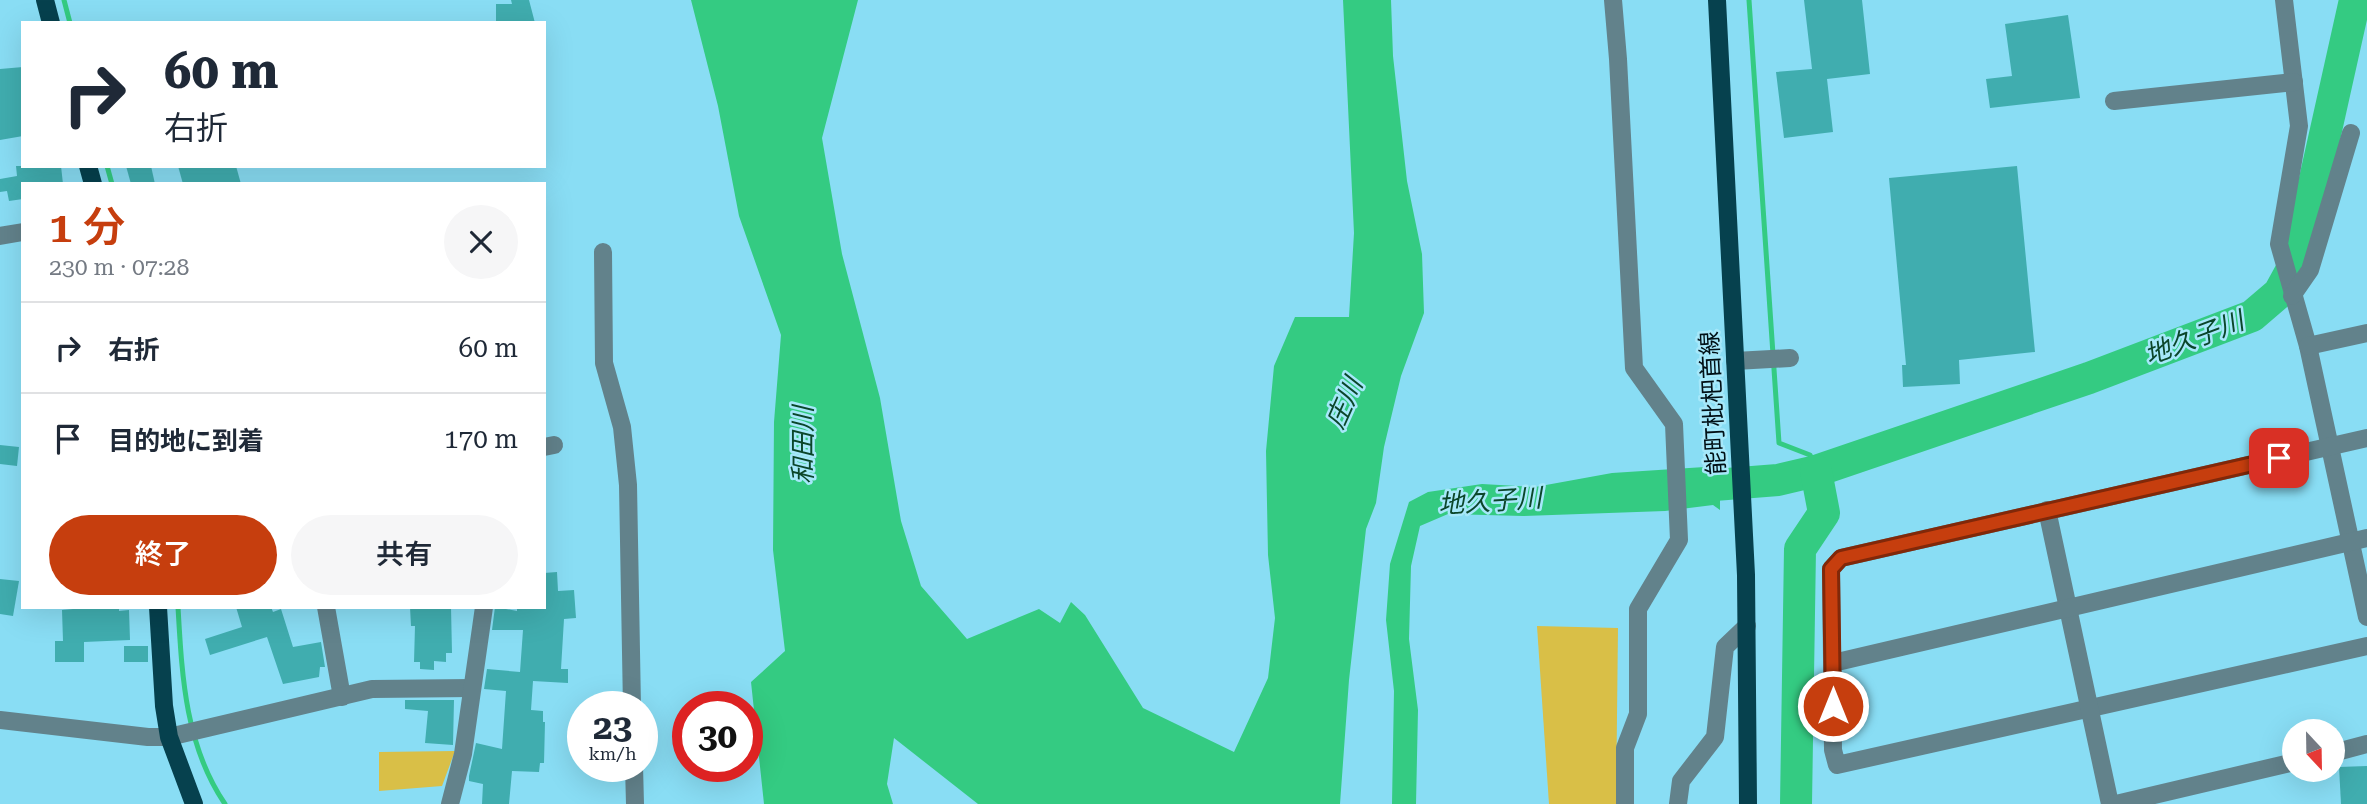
<!DOCTYPE html>
<html lang="ja">
<head>
<meta charset="utf-8">
<style>
	body { margin:0; font-family:"Roboto Serif","Noto Sans JP",serif; background:#f6f6f7; color:#1f2937; height:100vh; display:flex; flex-direction:column; font-size:26px; white-space:nowrap }
	* { box-sizing:border-box; margin:0 }
	p { font-size:23px; color:#747a83 }
	.icon { flex:none; width:38px; height:38px; fill:none; stroke:currentColor; stroke-width:2; stroke-linecap:round; stroke-linejoin:round }
	.map { position:relative; flex:1; overflow:hidden }
	.drawer { position:absolute; left:21px; top:182px; width:525px; height:427px; display:flex; flex-direction:column; background:#fff; border-radius:0px; box-shadow:0 7px 28px #0002 }
	.drawer>* { flex:none }
	.top-card { position:absolute; left:21px; top:21px; width:525px; height:147px; border-radius:0px; box-shadow:0 7px 28px #0002; background:#fff; color:#1f2937; overflow:hidden }
	.needle { width:46px; rotate:158deg }
	.fabs { position:absolute; left:2282px; top:719px; display:grid; gap:14px }
	.fabs a { display:grid; place-items:center; width:63px; height:63px; border-radius:50%; background:#fff; box-shadow:0 7px 28px #0002; font-size:35px }
	.speed { position:absolute; left:567px; top:691px; display:flex; gap:14px; font-size:35px; font-weight:700; text-align:center }
	.speed>* { display:grid; place-content:center; width:91px; height:91px; border-radius:50%; background:#fff; box-shadow:0 7px 28px #0002; line-height:1 }
	.speed small { font-size:18px; font-weight:400 }
	.speed .limit { border:10px solid #d22; background:#fff; color:#111 }
	.pin { position:absolute; display:grid; place-items:center; width:60px; height:60px; color:#fff; margin:-30px; border-radius:14px; box-shadow:0 4px 10px #0006 }
	.me { position:absolute; width:77px; margin:-38px; rotate:0deg; stroke-linejoin:round; filter:drop-shadow(0 0 5px #0008) }
	.turn { display:flex; align-items:center; gap:24px; height:147px; padding:0 28px; font-size:32px }
	.turn .icon { width:91px; height:91px; stroke-width:2.5 }
	.turn b { display:block; font-size:49px; line-height:60px }
	.round { display:grid; place-items:center; flex:none; width:74px; height:74px; border-radius:37px; background:#f6f6f7 }
	.headline { display:flex; align-items:center; justify-content:space-between; height:119px; padding:0 28px }
	h1 { font-size:42px; font-weight:600; line-height:52px; color:#c63e0e }
	.action { display:flex; gap:14px; margin-top:auto; padding:14px 28px }
	.action a { flex:1; height:80px; border-radius:42px; background:#c63e0e; color:#fff; font-size:28px; font-weight:600; line-height:80px; text-align:center }
	.action a+a { background:#f6f6f7; color:#1f2937 }
	ul { padding:0; list-style:none }
	li { display:flex; align-items:center; gap:21px; height:91px; padding:0 28px; border-top:2px solid #e0e1e3 }
	li div { flex:1 }
	li b { display:block; font-size:26px }
	li em { font-style:normal }
	.map>svg:first-child { display:block }
	.green { fill:#d9bf47 }
	.water { fill:#34cb82 }
	.lines { fill:none; stroke-linecap:round; stroke-linejoin:round }
	.stream { stroke:#34cb82; stroke-width:5 }
	.river { stroke:#34cb82; stroke-width:32 }
	.building { fill:#40adaf }
	.minor { stroke:#62828b; stroke-width:18 }
	.major { stroke:#06414e; stroke-width:18 }
	.route-casing { stroke:#812809; stroke-width:18 }
	.route { stroke:#c63e0e; stroke-width:12 }
	.labels { text-anchor:middle; dominant-baseline:central; stroke-width:5; stroke-linejoin:round; paint-order:stroke }
	.street-label { font-size:24px; fill:#000f15; stroke:#a6e8fa }
	.water-label { font-size:26px; font-style:italic; fill:#0b462a; stroke:#a6e8fa }
</style>
</head>
<body>
<div class="map">
<svg width="2367" height="804" viewBox="0 0 2367 804">
	<rect width="100%" height="100%" fill="#89ddf4"/>
	<g class="green">
		<path d="M1537,626L1618,628L1616,804H1549Z"/>
		<path d="M455,751L442,786L379,791V752Z"/>
	</g>
	<g class="water">
		<path d="M691,0H858L822,138L842,254L880,398L901,521L921,586L967,639L1039,609L1060,623L1071,602L1085,615L1143,708L1234,752L1268,678L1275,618L1268,555L1266,451L1274,366L1295,317H1349L1354,233L1343,0H1391L1393,56L1407,181L1422,254L1424,313L1401,376L1384,447L1376,503L1366,529L1349,680L1340,804H978L894,738L887,784L893,804H764L751,682L785,651L773,550L774,422L781,335L739,216L718,106Z"/>
		<path d="M1720,466V510L1713,505L1665,511L1523,516L1448,514L1420,526L1411,566L1409,639L1418,710L1416,804H1392L1394,691L1386,620L1390,564L1409,502L1428,492L1482,484L1535,487L1612,473Z"/>
	</g>
	<g class="lines">
		<g class="stream">
			<path d="M64,0L70,23"/>
			<path d="M1749,0L1779,443L1810,455L1816,471"/>
			<path d="M107,166L112,184"/>
			<path d="M178,607C182,676 185,745 225,804"/>
		</g>
		<g class="river">
			<path d="M1676,488L1778,480L1816,471L2089,378L2252,316L2279,293L2297,260L2355,0"/>
			<path d="M1796,804L1800,549L1824,513L1816,471"/>
		</g>
	</g>
	<g class="building">
		<path d="M511,0H529L535,23H496V4H512Z"/>
		<path d="M1804,0H1862L1870,74L1827,79L1833,132L1784,138L1776,72L1812,69Z"/>
		<path d="M2068,15L2080,98L1990,108L1986,79L2012,76L2005,24Z"/>
		<path d="M23,67V136L0,140V69Z"/>
		<path d="M16,166H61L63,184H23V199L9,201L7,191L0,192V179L17,176Z"/>
		<path d="M126,166H151L155,184H131Z"/>
		<path d="M178,166H236L241,184H183Z"/>
		<path d="M2017,166L2035,352L1959,360L1960,384L1903,387L1902,365H1906L1889,178Z"/>
		<path d="M0,445L19,447L17,466L0,464Z"/>
		<path d="M557,572L558,591L574,590L576,618L564,619L561,669H568V683L533,681L531,710L543,711V722H545L544,763H540L539,772L512,771L509,804H482L483,784L469,781V776L476,743L502,749L506,691L484,689L487,669L520,672L523,630H492L495,607L517,611V607H544V573Z"/>
		<path d="M0,579L19,581L13,616L0,614Z"/>
		<path d="M95,607H119V611L129,610L130,640L84,642V662H55V641H63L62,610Z"/>
		<path d="M236,607H271L273,612L281,609L293,647L321,642L325,667H320L319,677L283,684L267,637L210,655L205,639L242,627Z"/>
		<path d="M410,607H451L452,653H446V662L434,661V670L420,669V662H414L415,626H411Z"/>
		<rect x="124" y="646" width="24" height="16"/>
		<path d="M405,700H454L453,745L425,743L428,711L405,709Z"/>
		<path d="M2367,766V804H2341L2339,767Z"/>
	</g>
	<g class="lines">
		<g class="minor">
			<path d="M1613,0L1618,59L1634,368L1674,424L1679,540L1638,609V714L1625,748V804"/>
			<path d="M2284,0L2299,126L2279,244L2308,346L2367,617"/>
			<path d="M2114,101L2294,82"/>
			<path d="M0,236L23,232"/>
			<path d="M603,252L604,363L622,427L628,485L632,707"/>
			<path d="M2292,296L2310,270L2351,133"/>
			<path d="M2308,346L2367,333"/>
			<path d="M1735,361L1790,358"/>
			<path d="M2367,438L1841,558L1831,569L1833,750L1837,765L2367,646"/>
			<path d="M544,447L554,445"/>
			<path d="M2047,510L2110,804"/>
			<path d="M326,607L342,697"/>
			<path d="M1833,663L2367,538"/>
			<path d="M0,720L148,737H169L372,689L472,688"/>
			<path d="M2333,753L2367,744"/>
			<path d="M634,766L635,804"/>
			<path d="M450,804L463,754L484,607"/>
			<path d="M1678,804L1681,781L1715,737L1725,647L1747,626"/>
			<path d="M2116,804L2294,762"/>
		</g>
		<g class="major">
			<path d="M45,0L51,23"/>
			<path d="M1717,0L1746,575L1748,804"/>
			<path d="M88,166L93,184"/>
			<path d="M158,607L164,706L169,737L194,804"/>
		</g>
	</g>
	<g class="lines">
		<g class="route-casing">
			<path id="route" d="M1833,706L1831,569L1841,558L2279,458"/>
		</g>
		<use href="#route" class="route"/>
	</g>
	<g class="labels">
		<g class="street-label">
			<text transform="translate(1713 403) rotate(-93)">能町枇杷首線</text>
		</g>
		<g class="water-label">
			<text transform="translate(2194 338) rotate(-21)">地久子川</text>
			<text transform="translate(1344 403) rotate(-66)">庄川</text>
			<text transform="translate(803 445) rotate(-90)">和田川</text>
			<text transform="translate(1490 501) rotate(-4)">地久子川</text>
		</g>
	</g>
</svg>
<div class="fabs">
<a><svg class="needle" viewBox="-14 -14 28 28"><path d="M0-13l5 13h-10z" fill="#e53935"/><path d="M0 13l5-13h-10z" fill="#747a83"/></svg></a>
</div>
<div class="speed"><div>23<small>km/h</small></div><div class="limit">30</div></div>
<div class="pin" style="left:2279px;top:458px;background:#d93025"><svg class="icon" aria-label="arrive" viewBox="0 0 24 24"><path d="M6 21V4h12l-3 4 3 4H6"/></svg></div>
<svg class="me" style="left:1833px;top:706px" viewBox="-20 -20 40 40"><circle r="17" fill="#c63e0e" stroke="#fff" stroke-width="3"/><path d="M0-11L8 9 0 5-8 9z" fill="#fff"/></svg>
<div class="top-card">
<div class="turn"><svg class="icon" aria-label="right" viewBox="0 0 24 24"><path d="M7 20v-9h11M14 6l5 5-5 5"/></svg><div><b>60 m</b>右折</div></div>
</div>
<section class="drawer">
<div class="headline"><div><h1>1 分</h1><p>230 m · 07:28</p></div><a class="round"><svg class="icon" aria-label="close" viewBox="0 0 24 24"><path d="M6 6l12 12M18 6L6 18"/></svg></a></div>
<ul>
<li><svg class="icon" aria-label="right" viewBox="0 0 24 24"><path d="M7 20v-9h11M14 6l5 5-5 5"/></svg><div><b>右折</b></div><em>60 m</em></li>
<li><svg class="icon" aria-label="arrive" viewBox="0 0 24 24"><path d="M6 21V4h12l-3 4 3 4H6"/></svg><div><b>目的地に到着</b></div><em>170 m</em></li>
</ul>
<div class="action"><a>終了</a><a>共有</a></div>
</section>
</div>
</body>
</html>
